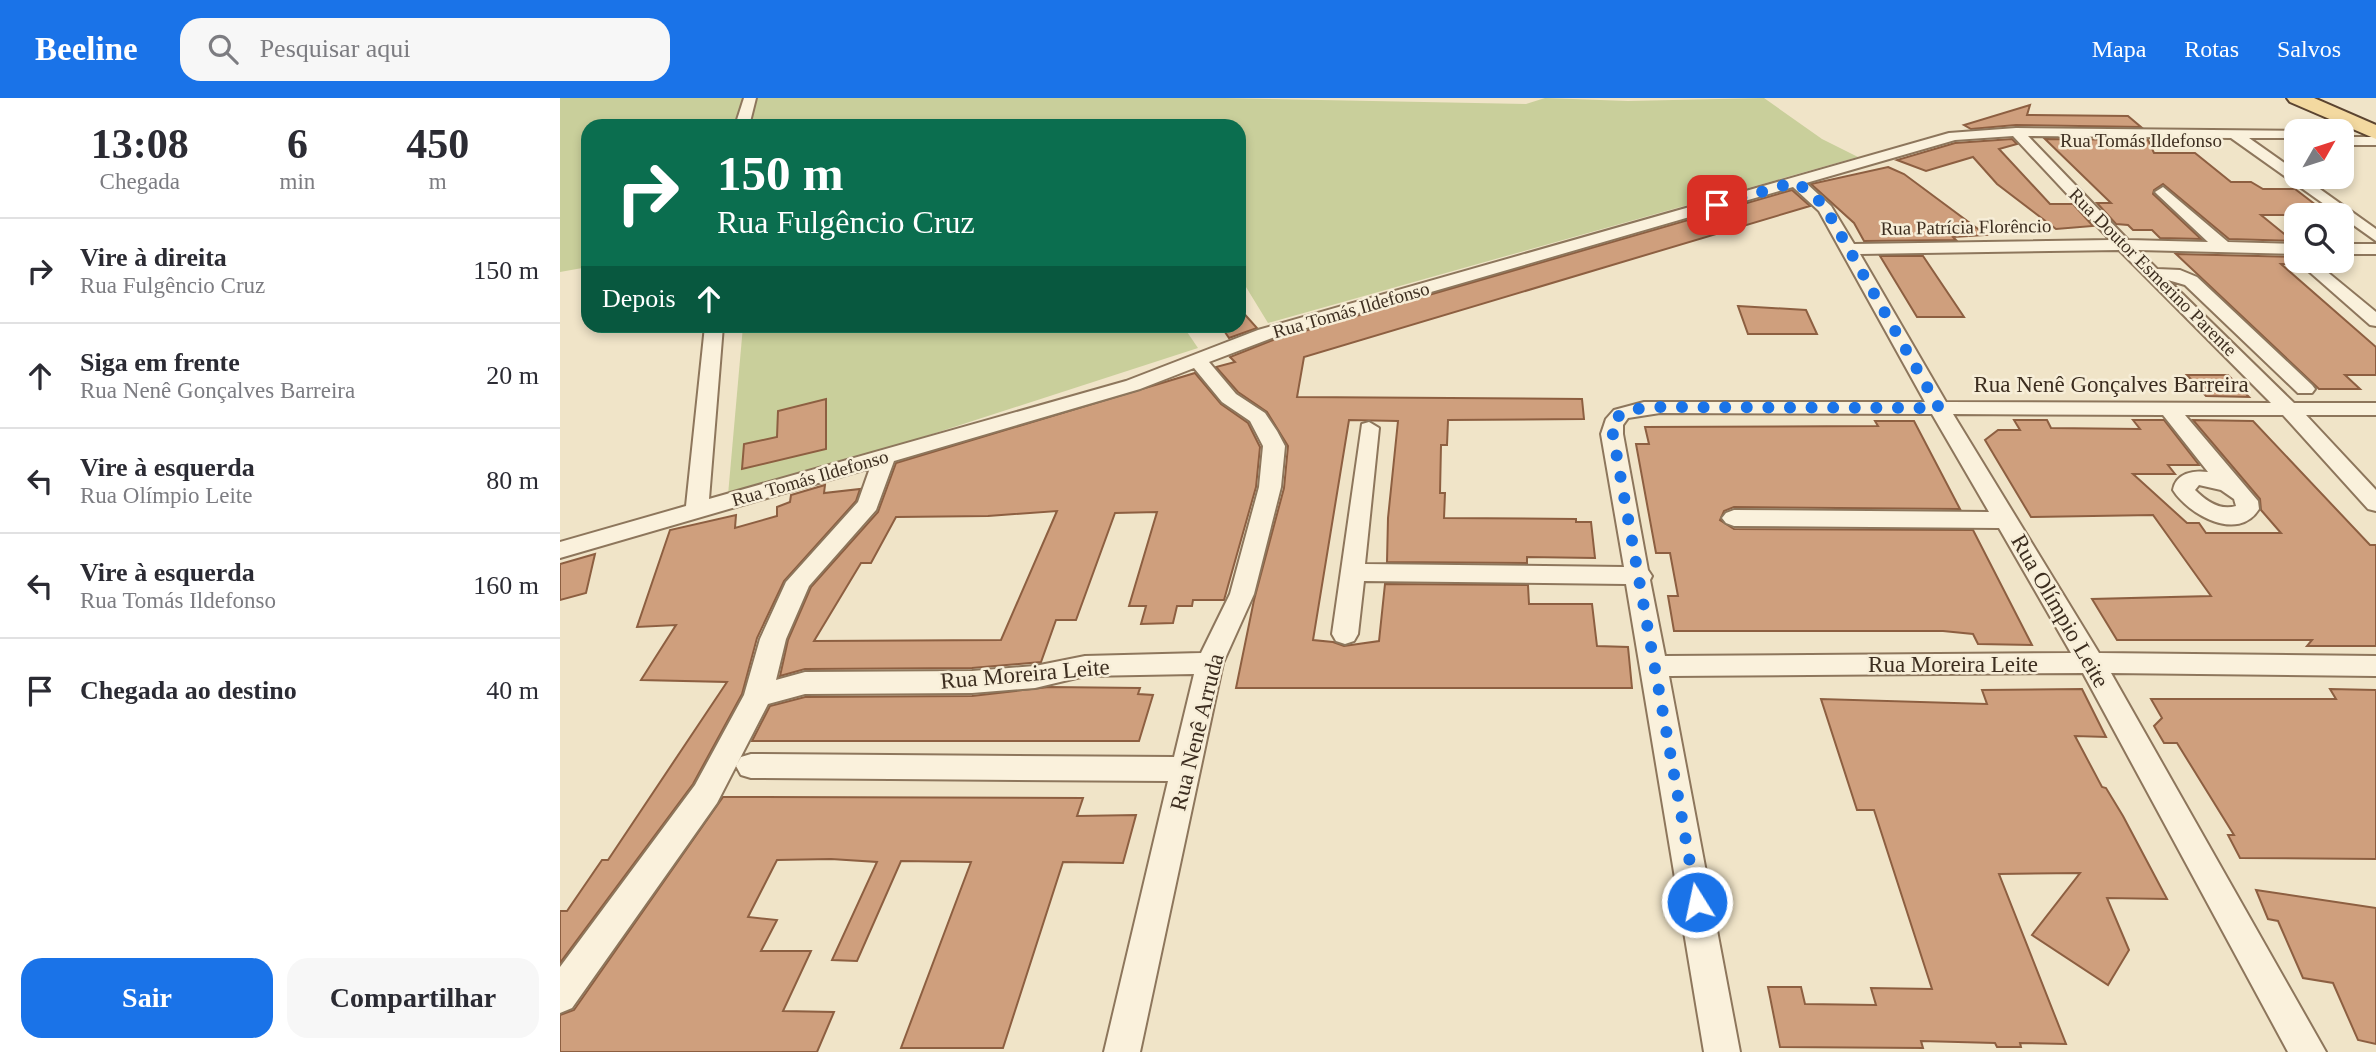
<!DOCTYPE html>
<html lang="pt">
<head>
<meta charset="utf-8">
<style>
	body { margin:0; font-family:Georgia,serif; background:#f7f7f7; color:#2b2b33; height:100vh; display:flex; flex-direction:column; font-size:26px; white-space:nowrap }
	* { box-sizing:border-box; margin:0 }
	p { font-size:23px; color:#7c7c81 }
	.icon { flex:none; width:38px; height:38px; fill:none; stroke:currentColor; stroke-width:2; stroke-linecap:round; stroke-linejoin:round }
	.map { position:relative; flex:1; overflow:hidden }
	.details { display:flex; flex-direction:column; background:#fff; width:560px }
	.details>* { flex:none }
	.banner { position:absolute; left:21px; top:21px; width:665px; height:214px; border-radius:21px; box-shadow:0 4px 10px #0003; background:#0b6e4f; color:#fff; overflow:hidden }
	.needle { width:46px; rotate:51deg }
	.fabs { position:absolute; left:1724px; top:21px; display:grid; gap:14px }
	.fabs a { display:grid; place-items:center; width:70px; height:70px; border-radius:14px; background:#fff; box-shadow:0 4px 10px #0003; font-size:35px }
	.pin { position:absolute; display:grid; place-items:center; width:60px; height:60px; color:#fff; margin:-30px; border-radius:14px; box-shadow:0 4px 10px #0006 }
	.me { position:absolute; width:77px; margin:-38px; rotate:350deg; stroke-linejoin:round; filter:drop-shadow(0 0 5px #0008) }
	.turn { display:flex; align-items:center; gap:24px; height:147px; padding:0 21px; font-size:32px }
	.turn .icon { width:91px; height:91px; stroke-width:2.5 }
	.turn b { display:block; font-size:49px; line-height:60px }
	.then { display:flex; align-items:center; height:66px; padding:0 21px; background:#0003; gap:14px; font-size:26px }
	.eta { display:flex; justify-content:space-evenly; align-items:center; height:119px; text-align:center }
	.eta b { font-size:42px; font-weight:700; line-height:49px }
	.button { display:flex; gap:14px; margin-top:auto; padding:14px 21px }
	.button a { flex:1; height:80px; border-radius:21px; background:#1a73e8; color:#fff; font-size:28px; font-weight:700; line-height:80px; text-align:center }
	.button a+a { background:#f7f7f7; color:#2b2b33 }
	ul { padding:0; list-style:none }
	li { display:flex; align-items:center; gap:21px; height:105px; padding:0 21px; border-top:2px solid #e1e1e2 }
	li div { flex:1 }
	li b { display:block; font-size:26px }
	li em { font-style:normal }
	header { display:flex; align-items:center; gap:42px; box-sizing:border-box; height:98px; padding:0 35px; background:#1a73e8; color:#fff }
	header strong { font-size:33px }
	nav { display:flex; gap:38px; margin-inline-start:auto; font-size:24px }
	.search { width:490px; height:63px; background:#f7f7f7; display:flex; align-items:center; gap:18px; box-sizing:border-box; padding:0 24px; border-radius:21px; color:#7c7c81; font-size:26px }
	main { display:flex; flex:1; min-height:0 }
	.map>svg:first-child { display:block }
	.green { fill:#c9cf9b }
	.building { fill:#cf9f7d; stroke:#8d5f41; stroke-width:2; fill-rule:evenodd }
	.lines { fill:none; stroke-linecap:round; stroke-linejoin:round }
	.street-casing { stroke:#8d765c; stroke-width:4 }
	.primary-casing { stroke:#5b4430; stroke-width:4 }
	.street { fill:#faf1dc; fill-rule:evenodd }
	.primary { fill:#f3d9a0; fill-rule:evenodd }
	.route { stroke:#1a73e8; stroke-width:12; stroke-dasharray:0 21.6 }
	.labels { text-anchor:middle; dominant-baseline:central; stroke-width:5; stroke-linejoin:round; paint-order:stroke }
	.far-street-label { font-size:19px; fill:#3d2e20; stroke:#f7eed8 }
	.street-label { font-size:23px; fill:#3d2e20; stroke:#f7eed8 }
</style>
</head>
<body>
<header>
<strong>Beeline</strong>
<div class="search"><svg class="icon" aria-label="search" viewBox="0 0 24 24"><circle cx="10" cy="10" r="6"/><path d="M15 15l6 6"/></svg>Pesquisar aqui</div>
<nav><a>Mapa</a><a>Rotas</a><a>Salvos</a></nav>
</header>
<main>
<section class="details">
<div class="eta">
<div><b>13:08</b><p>Chegada</p></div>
<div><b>6</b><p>min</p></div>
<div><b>450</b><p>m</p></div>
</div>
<ul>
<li><svg class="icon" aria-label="right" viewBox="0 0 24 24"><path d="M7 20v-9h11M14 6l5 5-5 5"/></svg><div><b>Vire à direita</b><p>Rua Fulgêncio Cruz</p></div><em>150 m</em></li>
<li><svg class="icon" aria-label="ahead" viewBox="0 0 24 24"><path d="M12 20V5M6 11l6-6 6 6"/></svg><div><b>Siga em frente</b><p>Rua Nenê Gonçalves Barreira</p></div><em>20 m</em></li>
<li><svg class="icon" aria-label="left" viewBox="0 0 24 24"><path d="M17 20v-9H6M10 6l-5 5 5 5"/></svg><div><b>Vire à esquerda</b><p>Rua Olímpio Leite</p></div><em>80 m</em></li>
<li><svg class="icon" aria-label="left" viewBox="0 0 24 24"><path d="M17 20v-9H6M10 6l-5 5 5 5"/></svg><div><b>Vire à esquerda</b><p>Rua Tomás Ildefonso</p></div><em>160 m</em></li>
<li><svg class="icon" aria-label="arrive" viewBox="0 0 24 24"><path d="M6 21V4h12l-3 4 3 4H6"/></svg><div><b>Chegada ao destino</b></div><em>40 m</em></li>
</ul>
<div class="button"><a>Sair</a><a>Compartilhar</a></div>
</section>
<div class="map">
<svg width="1816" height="954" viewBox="0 0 1816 954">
	<rect width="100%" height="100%" fill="#f0e4c8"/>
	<g class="green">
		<path d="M0,0H665L966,6L985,0L1068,3L1204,0L1262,41L1298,59L708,225L686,189L679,190V28H305L304,22L254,28H28V169L0,174Z"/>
		<path d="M183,228H623L638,250L323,352L168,397Z"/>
	</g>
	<g class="building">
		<path d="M1470,7L1467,17L1568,18L1581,29L1456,27L1411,31L1404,27Z"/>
		<path d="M1452,41L1457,46L1439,51L1490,106H1513L1533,128L1496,131L1437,86L1413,59L1366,73L1337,62L1395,45Z"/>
		<path d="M1485,41L1588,42L1594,55H1635L1671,84H1691L1703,91H1735L1769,117H1701L1733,143L1669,141L1603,86L1594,92L1593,96L1641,141L1600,140L1592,132H1573L1568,127L1556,126L1537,105H1551Z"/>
		<path d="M1328,69L1344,76L1426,137L1393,139L1396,142L1304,143L1294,125L1251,86Z"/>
		<path d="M1232,92L1250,108L744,259L737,299L1022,301L1024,321L888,322L887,347H881L880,395H885L884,420L1016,421V424H1031L1035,460L967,459V465L827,464L828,420L838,323L789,322L753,542L773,544L784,548L819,543L825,486L968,487L969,506H1032L1037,548L1068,549L1072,590H676L694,502L724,390L728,348L707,314L678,294L656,269L675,264L670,259L713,242Z"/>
		<path d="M1616,156L1736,159L1733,162L1736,166H1721L1816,249V277H1785L1800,291H1759Z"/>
		<path d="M1320,158H1363L1404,219H1357Z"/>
		<path d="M1178,208L1246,212L1257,236H1188Z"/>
		<path d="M679,210L697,230L669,240L661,228H679Z"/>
		<path d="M635,275L661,306L688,325L700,349L696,389L664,502H633L632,508H617L613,525L581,526L586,508H569L597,414L555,415L516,522H496L481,564L412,570L245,571L220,578L228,542L251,489L318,414L336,365ZM497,413L441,542L254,543L301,465H311L336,419L428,418Z"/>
		<path d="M1627,277H1668L1689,299L1646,298Z"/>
		<path d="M266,301V351L182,371L184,346L217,339L218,313Z"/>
		<path d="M1454,322H1487L1491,330L1580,331L1573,322H1604L1639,367H1608L1615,376H1573L1627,425H1639L1646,435H1721L1701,412L1700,401L1633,322L1693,323L1810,447H1816V548H1747L1752,542H1557L1532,501L1651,498L1593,417L1471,419L1425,342L1438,332H1460Z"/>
		<path d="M1315,323H1354L1400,411L1174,409L1164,413L1160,422L1174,431L1413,432L1472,547L1418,546L1413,536L1383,533H1114L1108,498H1118L1110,455H1096L1076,346H1089L1085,329L1318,328Z"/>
		<path d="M265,387L264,395L300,391L296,403L224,483L197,540L182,596L133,686L0,865V813H7L42,762H48L167,584L81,582L116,527L77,529L110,432L176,417L175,430L217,418V409L230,404L231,397Z"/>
		<path d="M35,456L26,495L0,502V466Z"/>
		<path d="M489,589L580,590L578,596L593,597L579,643H192L210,608L245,599L412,598Z"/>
		<path d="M1522,591L1546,639L1515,638L1542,689L1546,690L1563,718L1607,801L1547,800L1569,852L1548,887L1472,837L1520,775L1439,776L1506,946L1460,945L1461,949H1437L1435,945L1361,943L1363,950L1220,949L1208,889H1241L1245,906L1316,907L1311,890L1372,891L1314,712H1297L1261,601L1427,606L1422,592Z"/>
		<path d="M1770,591L1816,592V761L1680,760L1668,737H1674L1617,645H1604L1594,628L1602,620L1591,601H1776Z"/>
		<path d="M163,699L523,700L517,718L576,717L563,765L503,764L443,950H341L411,764L341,763L297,863L272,862L317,764L271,761L217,762L188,819L217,822L201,853H251L223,913L274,914L257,954H0V917L14,912Z"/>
		<path d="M1696,792L1816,810V946L1798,942L1773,885L1743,880L1718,823L1708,821Z"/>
	</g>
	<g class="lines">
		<g class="street-casing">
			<g id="street">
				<path d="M184,0H196L189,28H175Z"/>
				<path d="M1456,30L1741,33H1736V40H1689L1736,73V79H1743L1816,131V143L1671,40L1468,38L1568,142L1648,144L1598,97L1595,94L1603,89L1668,144L1736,146V156L1578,152L1597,171L1620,172L1637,179L1752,287L1755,291L1752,295H1738L1625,187L1608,182L1734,305H1816V317H1746L1816,392V413L1808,411L1723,317H1625L1698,403L1699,411C1678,445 1628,416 1613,392C1616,375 1633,372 1648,374L1603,317L1393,316L1539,555L1816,558V578L1551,575L1766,954H1728L1523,575L1109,578L1180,954H1144L1066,486L804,483L798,536L794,543L785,546L776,543L772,536L802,326L809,324L819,330L805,466L1064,469L1041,336L1046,321L1054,312L1084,304H1365L1259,113L1233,89L712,240L649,264L676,296L705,315L717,333L725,348L721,389L694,496L663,565L580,954H544L608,683L191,680L181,677L176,668L181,659L191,656L614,659L634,576L525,578L475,590L412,595L245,596L208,606L157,705L12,910L0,915V869L135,687L184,597L200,541L226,484L298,404L310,370L0,460V444L126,408L145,228H163L149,401L566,283L698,232L1389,35ZM1453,38L1550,142L1294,146L1271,108L1246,85L1395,42ZM1559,152L1711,305L1386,304L1300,156ZM634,270L662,304L690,323L703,348L699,389L670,496L641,555L525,558L475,568L412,573L245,574L216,582L226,541L249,488L316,412L334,363L580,291ZM1100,315L1372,316L1429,414L1174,412L1166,415L1162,420L1166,425L1174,428L1439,430L1511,555L1105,558L1090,482L1092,478L1088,472L1063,336V327L1068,320ZM1639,387L1661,392L1674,401L1676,408C1660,413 1646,403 1635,392Z"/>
				<rect x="1782" y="39" width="34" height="8"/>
				<rect x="1782" y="146" width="34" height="10"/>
				<path d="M1736,162L1754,163L1816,214V228L1810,227Z"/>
			</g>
		</g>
		<g class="primary-casing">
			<path id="primary" d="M1727,0H1754L1816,27V41L1730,4Z"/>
		</g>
		<use href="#street" class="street"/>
		<use href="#primary" class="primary"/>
	</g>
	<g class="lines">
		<path class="route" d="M1137,804L1051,326C1063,309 1081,311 1100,309L1379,310L1266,111L1254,97L1235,84L1157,107"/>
	</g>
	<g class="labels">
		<g class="far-street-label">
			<text x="1581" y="42">Rua Tomás Ildefonso</text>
			<text transform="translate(1406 129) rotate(-1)">Rua Patrícia Florêncio</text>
			<text transform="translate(1593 174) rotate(45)">Rua Doutor Esmerino Parente</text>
			<text transform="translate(791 212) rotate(-16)">Rua Tomás Ildefonso</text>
			<text transform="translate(250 380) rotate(-16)">Rua Tomás Ildefonso</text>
		</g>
		<g class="street-label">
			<text x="1551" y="286">Rua Nenê Gonçalves Barreira</text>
			<text transform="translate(1500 513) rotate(60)">Rua Olímpio Leite</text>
			<text x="1393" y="566">Rua Moreira Leite</text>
			<text transform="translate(465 576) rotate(-5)">Rua Moreira Leite</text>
			<text transform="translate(637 634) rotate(-76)">Rua Nenê Arruda</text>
		</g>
	</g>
</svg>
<div class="fabs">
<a><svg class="needle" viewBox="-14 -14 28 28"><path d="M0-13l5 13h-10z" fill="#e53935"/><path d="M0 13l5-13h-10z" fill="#7c7c81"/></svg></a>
<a><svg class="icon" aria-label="search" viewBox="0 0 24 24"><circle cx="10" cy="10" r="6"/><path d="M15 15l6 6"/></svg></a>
</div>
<div class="pin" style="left:1157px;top:107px;background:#d93025"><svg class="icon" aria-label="arrive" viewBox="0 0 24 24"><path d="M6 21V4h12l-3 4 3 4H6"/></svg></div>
<svg class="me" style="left:1137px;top:804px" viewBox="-20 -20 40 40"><circle r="17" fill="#1a73e8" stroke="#fff" stroke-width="3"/><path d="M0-11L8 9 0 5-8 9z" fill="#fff"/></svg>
<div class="banner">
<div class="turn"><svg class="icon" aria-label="right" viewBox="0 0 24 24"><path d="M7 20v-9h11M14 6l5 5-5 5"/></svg><div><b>150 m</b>Rua Fulgêncio Cruz</div></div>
<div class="then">Depois<svg class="icon" aria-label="ahead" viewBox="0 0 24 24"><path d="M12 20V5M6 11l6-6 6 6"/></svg></div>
</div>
</div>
</main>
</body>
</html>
